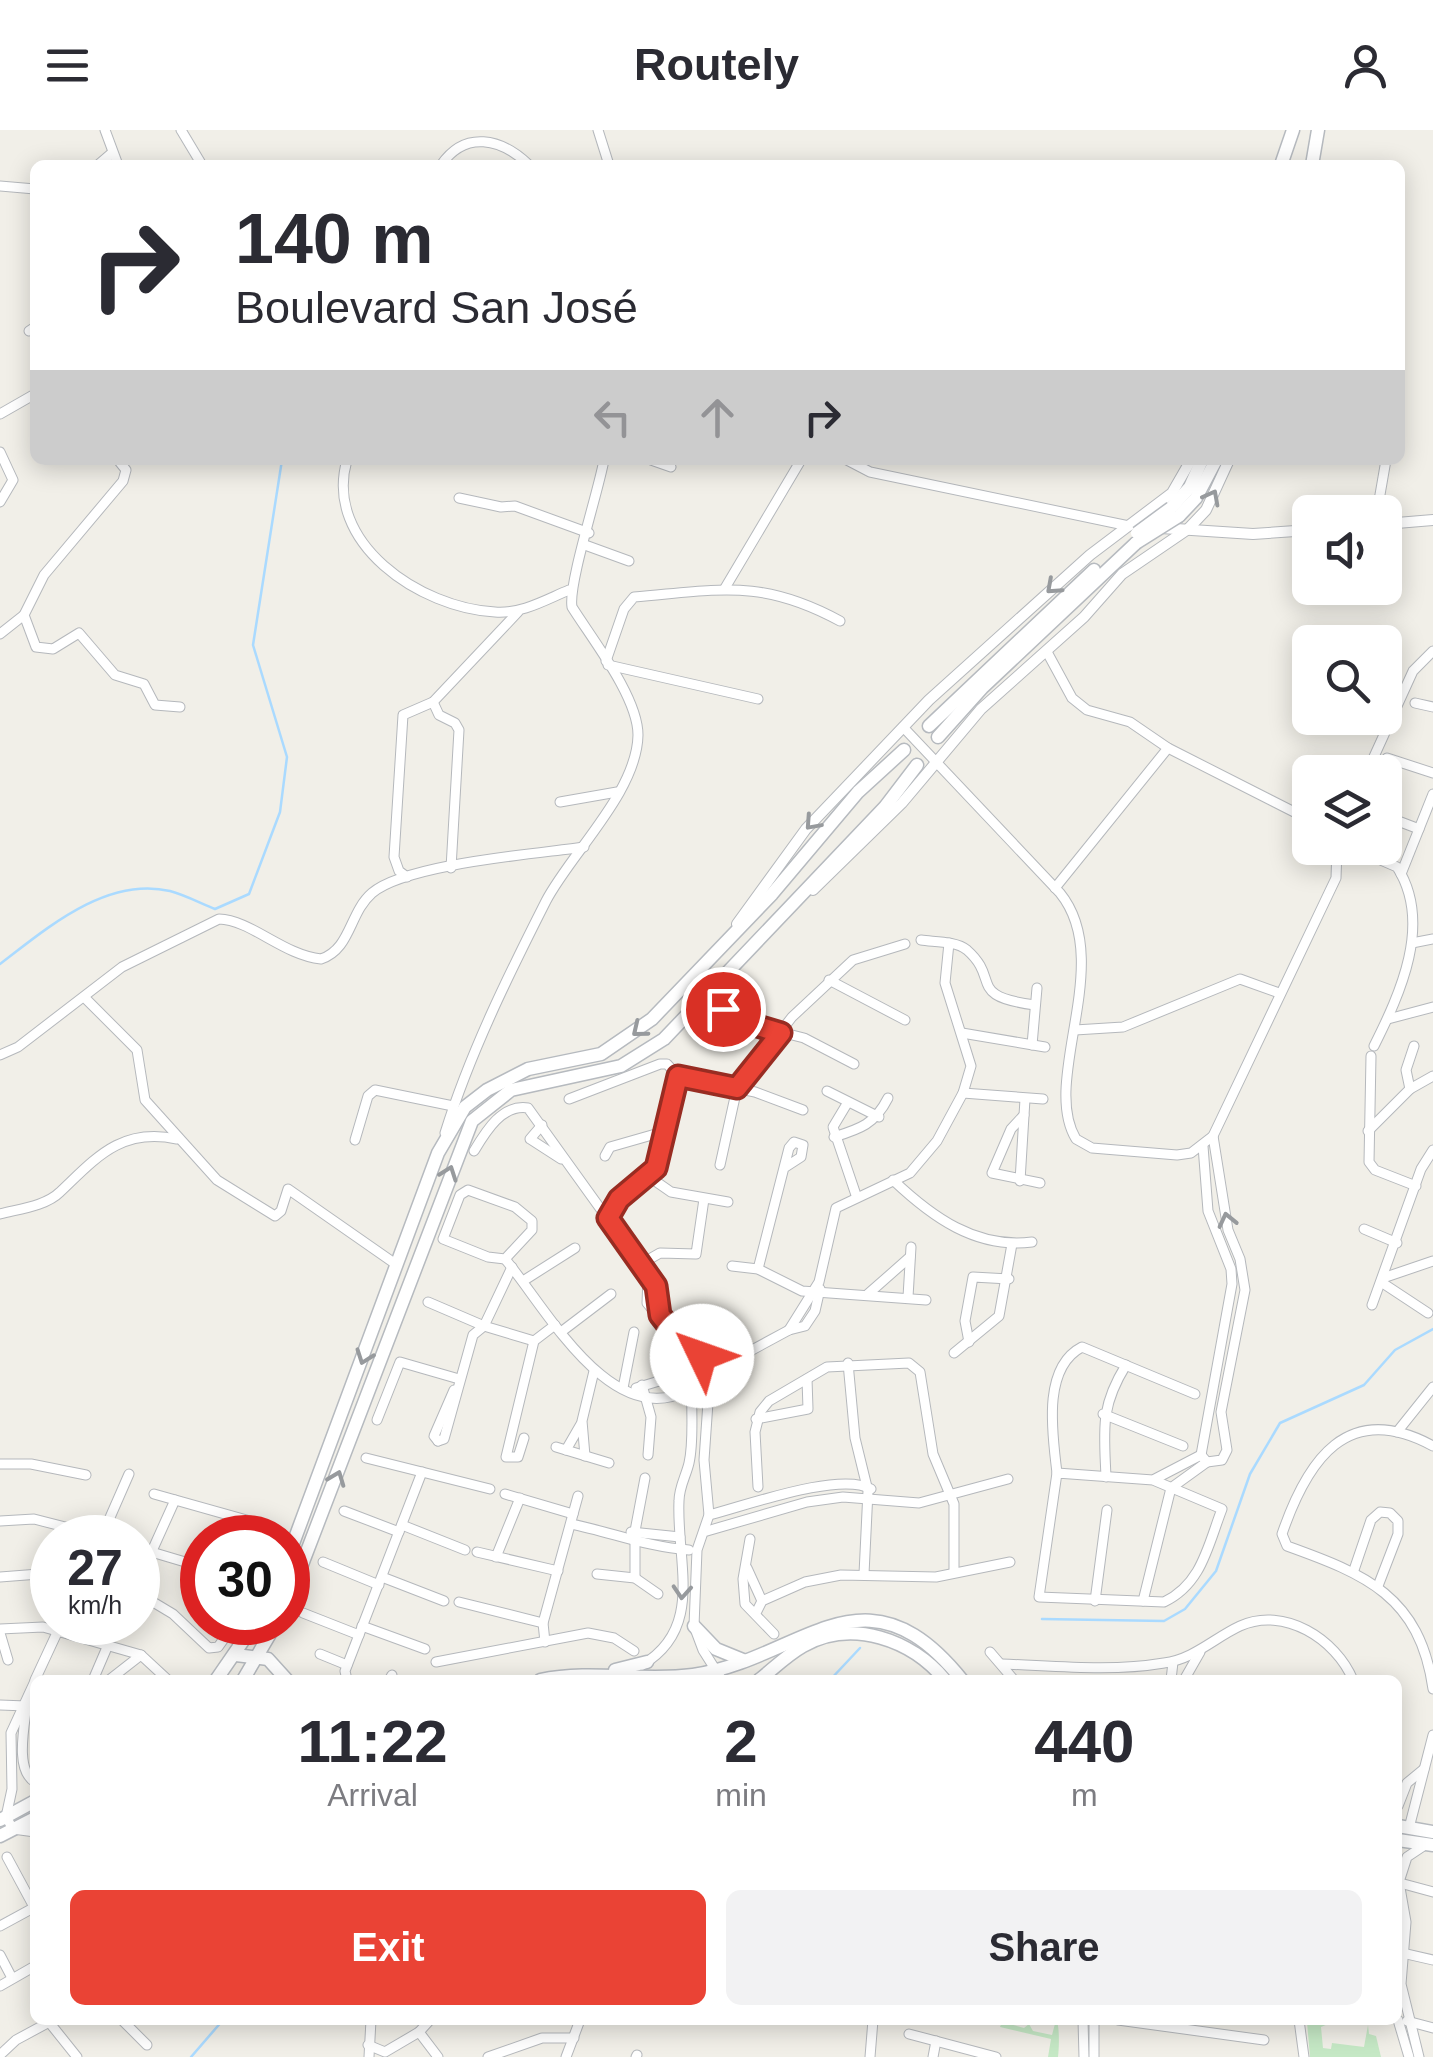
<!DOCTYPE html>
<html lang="en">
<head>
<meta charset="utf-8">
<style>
	body { margin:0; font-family:Helvetica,sans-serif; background:#f2f2f3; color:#2b2b33; height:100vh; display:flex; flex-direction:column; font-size:38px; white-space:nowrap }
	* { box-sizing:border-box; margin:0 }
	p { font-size:32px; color:#7c7c81 }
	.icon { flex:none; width:55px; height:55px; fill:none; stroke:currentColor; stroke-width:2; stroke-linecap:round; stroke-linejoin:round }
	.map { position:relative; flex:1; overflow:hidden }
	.panel { position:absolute; left:30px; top:1545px; width:1372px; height:350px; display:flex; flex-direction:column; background:#fff; border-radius:15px; box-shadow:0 5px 25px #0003 }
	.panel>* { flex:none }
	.guide { position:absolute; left:30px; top:30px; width:1375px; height:305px; border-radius:15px; box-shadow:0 5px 25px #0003; background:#fff; color:#2b2b33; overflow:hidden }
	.buttons { position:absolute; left:1292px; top:365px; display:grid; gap:20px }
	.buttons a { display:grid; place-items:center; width:110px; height:110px; border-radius:15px; background:#fff; box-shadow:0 5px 25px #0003; font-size:50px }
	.speed { position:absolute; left:30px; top:1385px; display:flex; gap:20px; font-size:50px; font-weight:700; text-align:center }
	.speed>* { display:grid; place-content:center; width:130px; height:130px; border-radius:50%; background:#fff; box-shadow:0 5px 25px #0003; line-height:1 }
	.speed small { font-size:25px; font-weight:400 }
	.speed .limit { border:15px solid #d22; background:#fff; color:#111 }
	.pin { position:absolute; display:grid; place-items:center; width:85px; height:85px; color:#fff; margin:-42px; border:5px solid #fff; border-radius:50%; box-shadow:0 2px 10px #0007 }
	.me { position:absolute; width:110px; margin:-55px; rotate:312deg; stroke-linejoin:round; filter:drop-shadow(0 0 8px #0008) }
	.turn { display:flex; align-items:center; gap:35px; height:210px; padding:0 40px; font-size:45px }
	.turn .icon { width:130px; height:130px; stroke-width:2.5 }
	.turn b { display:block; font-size:70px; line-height:85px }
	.lanes { display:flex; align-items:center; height:95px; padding:0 40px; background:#0003; justify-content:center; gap:50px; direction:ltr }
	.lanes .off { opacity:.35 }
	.eta { display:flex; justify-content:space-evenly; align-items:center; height:170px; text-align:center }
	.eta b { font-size:60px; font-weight:700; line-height:70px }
	.button { display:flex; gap:20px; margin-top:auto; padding:20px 40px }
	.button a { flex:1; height:115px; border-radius:15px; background:#ea4335; color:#fff; font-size:40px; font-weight:700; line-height:115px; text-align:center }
	.button a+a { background:#f2f2f3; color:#2b2b33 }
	header { display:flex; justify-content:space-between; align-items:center; height:130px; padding:0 40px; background:#fff; font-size:45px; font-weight:700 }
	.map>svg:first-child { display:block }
	.green { fill:#c5e8c5 }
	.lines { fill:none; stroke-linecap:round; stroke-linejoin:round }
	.stream { stroke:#aadaff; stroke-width:2.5 }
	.minor-casing { stroke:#b5b8bc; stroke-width:11 }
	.tertiary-casing { stroke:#b5b8bc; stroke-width:12 }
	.secondary-casing { stroke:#b6babf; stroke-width:15 }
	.minor { stroke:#fff; stroke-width:9 }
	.tertiary { stroke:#fff; stroke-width:10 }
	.secondary { stroke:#fff; stroke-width:12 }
	.secondary-bridge-casing { stroke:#b6babf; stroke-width:15; stroke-linecap:butt }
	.secondary-bridge { stroke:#fff; stroke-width:12 }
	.oneway { stroke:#979a9d }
	.route-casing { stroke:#982c22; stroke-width:25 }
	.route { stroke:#ea4335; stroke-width:18 }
</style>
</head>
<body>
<header><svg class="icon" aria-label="menu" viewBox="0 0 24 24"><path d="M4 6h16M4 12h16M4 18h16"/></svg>Routely<svg class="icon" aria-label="person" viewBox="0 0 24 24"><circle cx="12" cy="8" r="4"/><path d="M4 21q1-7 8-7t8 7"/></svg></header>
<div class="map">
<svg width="1433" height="1927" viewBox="0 0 1433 1927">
	<rect width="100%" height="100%" fill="#f1efe8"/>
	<g class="green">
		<path d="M1056,1890C1060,1894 1059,1920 1058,1927H1048L1051,1909L1000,1897L1002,1892L1024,1898L1029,1894L1033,1901L1052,1905Z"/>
		<path d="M1307,1892L1328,1894L1321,1897L1323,1918L1331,1919L1332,1913L1364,1917L1368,1895L1369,1904L1376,1906L1381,1927H1310Z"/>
	</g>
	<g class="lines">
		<g class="stream">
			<path d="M0,834C46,799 106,746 170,761C185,765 200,773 215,779L249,764L280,682L287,627L253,515L282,330"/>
			<path d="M1042,1489L1164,1491L1185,1479L1216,1441L1250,1344L1280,1293L1364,1255L1395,1220L1433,1199"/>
			<path d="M830,1550L860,1518"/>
			<path d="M191,1927L223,1890"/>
		</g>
		<g class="minor-casing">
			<g id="minor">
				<path d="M105,0L118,35"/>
				<path d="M181,0L202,35"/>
				<path d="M598,0L609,35"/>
				<path d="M98,35L112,23"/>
				<path d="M441,35C465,0 501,8 529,35"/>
				<path d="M0,56L35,59"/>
				<path d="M29,201L35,197"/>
				<path d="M0,284L35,264"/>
				<path d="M0,322L13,350L0,372"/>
				<path d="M347,330C323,413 420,478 495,482C522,484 545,470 569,460"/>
				<path d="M651,330L671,337"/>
				<path d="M847,330L870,342L1129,396"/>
				<path d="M459,368L501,377L515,376L589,403"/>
				<path d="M1377,382L1386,330"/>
				<path d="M585,415L629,431"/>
				<path d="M725,458L801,330"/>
				<path d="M24,485L36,517L53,519L79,503L115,545L144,554L155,575L180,577"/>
				<path d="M0,504L24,485L44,445L123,351L126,340L118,330"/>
				<path d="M1047,522L1072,568L1087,580L1130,592L1168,618L1310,690"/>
				<path d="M606,531L624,479L634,467C719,460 761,448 840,491"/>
				<path d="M608,535L758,569"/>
				<path d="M433,572L439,585L455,593L459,600L451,738"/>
				<path d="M1415,573L1433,577"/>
				<path d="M903,597L1060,763C1116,832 1040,950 1076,1009L1092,1018L1177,1025L1191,1023L1213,1006L1336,748L1337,718"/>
				<path d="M1387,628L1433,643"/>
				<path d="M1367,642L1413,541L1433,521"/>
				<path d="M560,672L617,662"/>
				<path d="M1385,686L1419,699"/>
				<path d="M1353,718L1397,737C1433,793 1400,864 1374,916"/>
				<path d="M1401,744L1433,664"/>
				<path d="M407,747L399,741L394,727L403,585L433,572L518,482"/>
				<path d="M1055,758L1168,618"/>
				<path d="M921,810C934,812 956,811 967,820C1001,850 966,866 1035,875"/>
				<path d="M1412,813L1433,809"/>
				<path d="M829,850L905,890"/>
				<path d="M85,868L137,920L145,970L217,1050L275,1086L281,1081L288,1059L397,1135"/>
				<path d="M731,888L716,878L709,884L804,908L854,934"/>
				<path d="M1388,889L1433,877"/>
				<path d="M1075,900L1123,897L1240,849L1279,863"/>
				<path d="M962,903L1045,917"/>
				<path d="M1032,915L1037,858"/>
				<path d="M0,925L18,917L122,837L219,789C251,790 283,825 321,829C351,819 349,783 372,763C406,734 535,724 584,717"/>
				<path d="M1371,926L1369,1032L1375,1040L1416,1056"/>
				<path d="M678,946L755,962L803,980"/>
				<path d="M1410,959L1406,940L1414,916"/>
				<path d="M827,961L879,987"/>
				<path d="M963,963L1043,969"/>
				<path d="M569,969L660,934H667L678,946"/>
				<path d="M848,972L833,997L856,1065"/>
				<path d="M1024,985L1011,999L992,1043L1040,1053"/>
				<path d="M542,995L530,1009L561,1029"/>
				<path d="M1368,1001L1410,959L1433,946"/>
				<path d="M445,1003C470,923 508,846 546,771C571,723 637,662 638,605C638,567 592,509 572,477C568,454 598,363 604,330"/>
				<path d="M834,1007C860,999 875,994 888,968"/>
				<path d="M355,1010L368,966L375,960L453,976"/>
				<path d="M474,1021C486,1001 502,974 528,978L656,1156L660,1185"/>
				<path d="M605,1026L610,1017L666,1001"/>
				<path d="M720,1035L737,958L792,887L853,830L905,814"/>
				<path d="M648,1046L671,1062L728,1072"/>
				<path d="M893,1050C932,1087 976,1119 1032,1112"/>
				<path d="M1020,1051L1025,969"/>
				<path d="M468,1060L515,1077L532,1091V1100L505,1129L488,1127L443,1109L460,1065Z"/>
				<path d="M0,1084C19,1079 46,1076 60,1062C96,1028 121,997 177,1009"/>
				<path d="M608,1088L619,1069L657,1038L678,946"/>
				<path d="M1364,1099L1397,1113"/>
				<path d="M505,1129C545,1176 611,1302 688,1260"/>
				<path d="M639,1135L660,1123L696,1124L704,1069"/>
				<path d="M732,1136L758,1139L802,1161L926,1170"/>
				<path d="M758,1139L789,1018L794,1012L803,1015L801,1027L784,1038"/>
				<path d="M648,1148L647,1173L692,1226"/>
				<path d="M1383,1148L1433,1131"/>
				<path d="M523,1151L575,1118"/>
				<path d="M1381,1152L1428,1183"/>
				<path d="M868,1164L910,1127"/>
				<path d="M908,1167L911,1117"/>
				<path d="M428,1172L484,1196L534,1211"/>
				<path d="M1372,1175L1421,1039L1433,1020"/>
				<path d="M789,1200L819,1152L836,1078L910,1043L937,1011L963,963L971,936L945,853L949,813"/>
				<path d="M561,1202L611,1164"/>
				<path d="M969,1212L965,1191L973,1147L1009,1149"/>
				<path d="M682,1215L705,1205L724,1218L734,1233"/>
				<path d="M954,1223L999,1186L1012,1114"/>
				<circle cx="697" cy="1244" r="18"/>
				<path d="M848,1233L855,1308L868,1361L864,1444"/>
				<path d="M715,1240L789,1200L805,1196L815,1181L820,1159"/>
				<path d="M642,1255L651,1287L648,1325"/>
				<path d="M623,1258L634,1202"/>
				<path d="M636,1258L679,1245"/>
				<path d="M709,1258L704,1330L709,1385L697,1420L694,1496L703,1520L722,1550"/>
				<path d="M1103,1284L1183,1316"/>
				<path d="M756,1289L808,1279L807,1249"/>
				<path d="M377,1290L400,1232L459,1249"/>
				<path d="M1397,1302L1433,1257"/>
				<path d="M524,1308L518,1327H506L534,1211L555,1195"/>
				<path d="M438,1311L444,1309L473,1205L484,1196L512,1137"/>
				<path d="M438,1311L434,1306L454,1260"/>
				<path d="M1433,1316C1347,1269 1307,1331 1282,1404L1287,1416C1365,1444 1420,1466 1433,1559"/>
				<path d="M556,1317L609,1333"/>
				<path d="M566,1320L581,1294"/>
				<path d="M1201,1325L1207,1332L1222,1330L1227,1320L1221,1282L1245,1160L1240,1129L1228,1100L1213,1006"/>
				<path d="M1201,1325L1232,1154L1231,1139L1208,1081L1203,1016"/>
				<path d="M585,1326L582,1291L594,1241"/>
				<path d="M366,1328L490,1359"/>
				<path d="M0,1334H31L86,1345"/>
				<path d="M1057,1343C1053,1307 1041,1238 1082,1217L1195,1264"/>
				<path d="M1106,1347C1104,1299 1100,1277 1126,1235"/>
				<path d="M1153,1350L1222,1379C1208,1415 1202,1454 1164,1472L1039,1467L1057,1343L1153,1350L1201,1325"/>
				<path d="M758,1357L755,1302L760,1282L769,1271L827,1237L909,1233L920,1242L933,1324L954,1374V1442"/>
				<path d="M154,1364L271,1397L277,1408"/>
				<path d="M505,1364L573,1384"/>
				<path d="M344,1381L399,1402"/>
				<path d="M709,1385C745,1376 840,1341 871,1359"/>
				<path d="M0,1391L34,1389L108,1408"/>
				<path d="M571,1394C611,1402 647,1417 689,1420"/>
				<path d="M402,1395L465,1420"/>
				<path d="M707,1401L807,1372L843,1367L919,1373L1008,1349"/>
				<path d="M631,1402L680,1407"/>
				<path d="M101,1408L129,1344"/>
				<path d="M750,1409L743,1449L745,1474L774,1504"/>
				<path d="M138,1418L202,1437"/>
				<path d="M477,1422L558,1441"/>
				<path d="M496,1427L520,1368"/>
				<path d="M323,1432L379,1455"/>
				<path d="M747,1438L762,1471"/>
				<path d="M1354,1440L1371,1390L1380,1382L1390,1383L1398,1391V1404L1378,1456"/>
				<path d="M597,1444L635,1448L658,1464"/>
				<path d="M0,1447L39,1444L45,1438"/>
				<path d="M382,1447L444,1471"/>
				<path d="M635,1448V1401L645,1348"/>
				<path d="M138,1452L175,1370"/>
				<path d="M138,1463L173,1484L209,1518L218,1517L236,1492"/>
				<path d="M1095,1471L1107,1380"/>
				<path d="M1143,1471L1171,1358L1207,1332"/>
				<path d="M459,1472L543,1493"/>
				<path d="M757,1481L762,1471L805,1452L841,1445L936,1447L1010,1432"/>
				<path d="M303,1483L359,1505"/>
				<path d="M362,1496L425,1519"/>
				<path d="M0,1499L43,1497L141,1525L168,1550"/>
				<path d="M0,1503L8,1530"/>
				<path d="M545,1512L543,1493L578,1366"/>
				<path d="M990,1522L1014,1550"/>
				<path d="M320,1524L347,1535"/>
				<path d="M436,1532L588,1503L614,1508L634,1521"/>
				<path d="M1002,1534C1056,1536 1111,1542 1164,1533C1194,1529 1214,1508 1240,1496C1284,1476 1336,1509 1353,1550"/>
				<path d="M642,1535C705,1498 676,1431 679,1371C679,1357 686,1346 689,1333C694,1311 691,1284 692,1262"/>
				<path d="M35,1550L62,1492"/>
				<path d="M93,1550L108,1515"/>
				<path d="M109,1550L141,1525"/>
				<path d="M347,1550L345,1541L422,1342"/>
				<path d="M389,1550L392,1545"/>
				<path d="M1171,1550L1173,1532"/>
				<path d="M1184,1550L1200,1522"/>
				<path d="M35,1551L11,1603L12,1659L6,1687L13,1699L35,1702"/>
				<path d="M27,1573C25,1594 14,1640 35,1652"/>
				<path d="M0,1575L26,1576"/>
				<path d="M1398,1676L1407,1653L1424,1639"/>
				<path d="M1409,1698L1433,1605"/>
				<path d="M7,1727L34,1777"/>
				<path d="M1400,1753L1433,1762"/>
				<path d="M0,1796L35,1777"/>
				<path d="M1398,1822L1433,1830"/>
				<path d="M0,1825L12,1848"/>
				<path d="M0,1856L35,1836"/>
				<path d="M122,1890L147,1915"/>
				<path d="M1083,1890L1084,1927"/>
				<path d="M1094,1890V1927"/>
				<path d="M1118,1890L1264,1910"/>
				<path d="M1299,1890L1304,1927"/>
				<path d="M1398,1890L1409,1927"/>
				<path d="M1407,1891L1433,1898"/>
				<path d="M49,1892L77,1927"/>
				<path d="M419,1902L438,1927"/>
				<path d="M909,1904L996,1927"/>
				<path d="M368,1915L385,1922L419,1902L430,1890"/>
				<path d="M0,1925L16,1910L53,1890"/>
				<path d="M369,1927L371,1890"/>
				<path d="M488,1927L542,1908H574"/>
				<path d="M566,1927L580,1890"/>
				<path d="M636,1927L637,1925"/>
				<path d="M870,1927L873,1890"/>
				<path d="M933,1927L936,1911"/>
				<path d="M1419,1927L1401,1854L1406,1792L1399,1752L1407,1727L1425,1715"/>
			</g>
		</g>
		<g class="tertiary-casing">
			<g id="tertiary">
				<path d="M1385,394L1433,390"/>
				<path d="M1161,398L1253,404L1310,400"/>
				<path d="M813,760L902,673L981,579L1084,487L1122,444L1188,399L1206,380L1229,330"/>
				<path d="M737,794L806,699L929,570L1090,425L1172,363L1191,330"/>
			</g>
		</g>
		<g class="secondary-casing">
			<g id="secondary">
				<path d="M1281,35L1293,0"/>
				<path d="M1312,35L1318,0"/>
				<path d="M1171,378L1190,357L1202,330"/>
				<path d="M1179,386L1196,368L1216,330"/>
				<path d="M929,596L1094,440"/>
				<path d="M938,607L982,558L1136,413"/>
				<path d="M288,1427L438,1023L465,977L487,960L528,939L601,924L652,889L772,764L858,662L904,620"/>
				<path d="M288,1471L472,991L511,960L621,936L664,909L885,677L917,635"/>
				<path d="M694,1496L716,1519L743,1530"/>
				<path d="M236,1525L268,1529L287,1550"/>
				<path d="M615,1540L647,1532"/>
				<path d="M216,1550L256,1492"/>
				<path d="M243,1550L277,1492"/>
				<path d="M540,1550C592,1539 642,1552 693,1545C803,1529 864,1428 962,1550"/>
				<path d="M759,1550C773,1539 787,1525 803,1516C852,1488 912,1510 945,1550"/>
				<path d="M0,1690L35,1671"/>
				<path d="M1398,1696L1433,1702"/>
				<path d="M0,1706L35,1688"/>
				<path d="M1398,1710L1433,1715"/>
			</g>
		</g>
		<use href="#minor" class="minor"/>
		<use href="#tertiary" class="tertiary"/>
		<use href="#secondary" class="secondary"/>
		<g class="secondary-bridge-casing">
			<g id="secondary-bridge">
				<path d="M1137,403L1171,378"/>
				<path d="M1136,413L1179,386"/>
			</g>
		</g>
		<use href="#secondary-bridge" class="secondary-bridge"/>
	</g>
	<defs><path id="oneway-chevron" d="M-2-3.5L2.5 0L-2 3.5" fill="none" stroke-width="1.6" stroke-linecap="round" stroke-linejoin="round" transform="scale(2.5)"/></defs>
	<g class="oneway">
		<use href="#oneway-chevron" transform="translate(1212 367) rotate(-62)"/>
		<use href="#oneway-chevron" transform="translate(1053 457) rotate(138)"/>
		<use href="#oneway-chevron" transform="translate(812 693) rotate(132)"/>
		<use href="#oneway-chevron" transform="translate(639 900) rotate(141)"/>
		<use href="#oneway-chevron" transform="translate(449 1043) rotate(-70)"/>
		<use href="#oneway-chevron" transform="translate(1227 1090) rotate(-103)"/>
		<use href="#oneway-chevron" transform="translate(364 1227) rotate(110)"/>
		<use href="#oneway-chevron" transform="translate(337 1348) rotate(-69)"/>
		<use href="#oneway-chevron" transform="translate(682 1462) rotate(94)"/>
	</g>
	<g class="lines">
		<g class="route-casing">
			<path id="route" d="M702,1226H692L660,1185L656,1156L608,1088L619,1069L656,1038L678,946L737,958L781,903L731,888L723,879"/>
		</g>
		<use href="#route" class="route"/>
	</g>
</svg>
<div class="buttons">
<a><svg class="icon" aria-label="sound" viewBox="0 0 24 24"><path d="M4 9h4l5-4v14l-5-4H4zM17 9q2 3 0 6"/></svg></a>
<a><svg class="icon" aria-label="search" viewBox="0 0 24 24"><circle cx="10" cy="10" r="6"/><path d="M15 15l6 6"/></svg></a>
<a><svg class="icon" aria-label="layers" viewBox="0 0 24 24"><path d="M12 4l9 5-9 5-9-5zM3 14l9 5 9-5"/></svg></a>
</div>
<div class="speed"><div>27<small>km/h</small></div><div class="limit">30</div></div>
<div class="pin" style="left:723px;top:879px;background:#d93025"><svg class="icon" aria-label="arrive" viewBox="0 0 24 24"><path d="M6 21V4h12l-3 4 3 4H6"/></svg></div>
<svg class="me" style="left:702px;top:1226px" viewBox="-20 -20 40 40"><circle r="19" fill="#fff"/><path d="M0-13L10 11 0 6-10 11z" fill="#ea4335"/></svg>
<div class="guide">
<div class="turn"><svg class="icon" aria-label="right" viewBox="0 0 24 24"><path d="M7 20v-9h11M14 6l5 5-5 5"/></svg><div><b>140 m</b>Boulevard San José</div></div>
<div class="lanes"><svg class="icon off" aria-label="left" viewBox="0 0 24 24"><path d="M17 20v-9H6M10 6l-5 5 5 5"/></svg><svg class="icon off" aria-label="ahead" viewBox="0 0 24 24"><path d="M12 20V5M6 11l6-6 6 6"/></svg><svg class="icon" aria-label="right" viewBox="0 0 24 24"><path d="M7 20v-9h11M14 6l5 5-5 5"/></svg></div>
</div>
<section class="panel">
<div class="eta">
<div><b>11:22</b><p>Arrival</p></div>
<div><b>2</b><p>min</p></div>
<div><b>440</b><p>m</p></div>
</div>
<div class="button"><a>Exit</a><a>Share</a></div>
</section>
</div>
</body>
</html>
